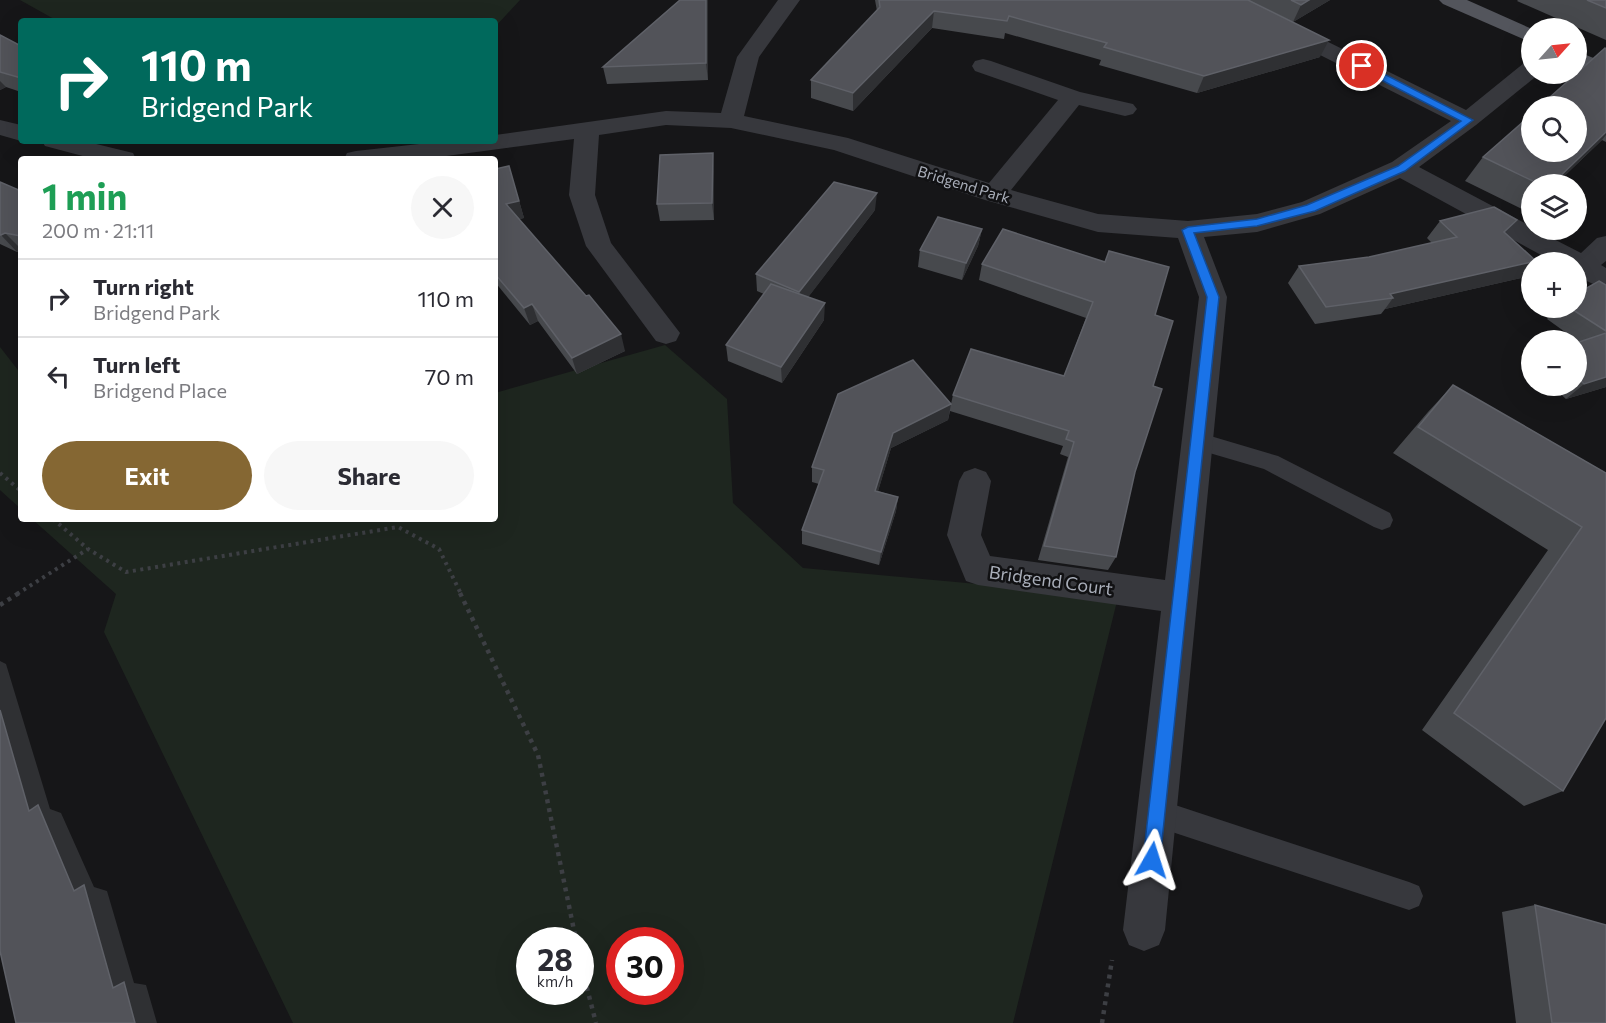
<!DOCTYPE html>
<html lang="en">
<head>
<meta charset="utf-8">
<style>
	body { margin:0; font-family:Commissioner,sans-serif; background:#f7f7f7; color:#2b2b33; height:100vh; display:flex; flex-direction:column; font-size:22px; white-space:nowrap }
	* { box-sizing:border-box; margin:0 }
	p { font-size:20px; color:#7c7c81 }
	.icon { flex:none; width:33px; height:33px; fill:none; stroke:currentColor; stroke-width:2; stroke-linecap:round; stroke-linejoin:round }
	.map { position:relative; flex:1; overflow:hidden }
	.sheet { position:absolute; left:18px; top:156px; width:480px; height:366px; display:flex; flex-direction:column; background:#fff; border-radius:6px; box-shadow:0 6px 24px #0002 }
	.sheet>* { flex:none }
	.guide { position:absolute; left:18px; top:18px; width:480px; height:126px; border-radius:6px; box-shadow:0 6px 24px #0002; background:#00695c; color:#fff; overflow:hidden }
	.needle { width:39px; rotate:63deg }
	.fabs { position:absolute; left:1521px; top:18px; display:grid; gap:12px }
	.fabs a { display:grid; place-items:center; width:66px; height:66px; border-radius:50%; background:#fff; box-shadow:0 6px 24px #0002; font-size:30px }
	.speed { position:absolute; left:516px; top:927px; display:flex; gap:12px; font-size:30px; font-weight:700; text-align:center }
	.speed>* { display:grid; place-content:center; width:78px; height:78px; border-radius:50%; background:#fff; box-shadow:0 6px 24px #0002; line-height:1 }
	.speed small { font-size:15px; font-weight:400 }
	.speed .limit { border:9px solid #d22; background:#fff; color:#111 }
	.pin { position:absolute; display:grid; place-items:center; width:51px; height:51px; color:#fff; margin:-26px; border:3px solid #fff; border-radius:50%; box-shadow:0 2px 6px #0007 }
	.me { position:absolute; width:66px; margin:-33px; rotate:6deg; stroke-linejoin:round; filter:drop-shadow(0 0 4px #0008) }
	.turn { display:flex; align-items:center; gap:21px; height:126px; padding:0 24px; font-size:27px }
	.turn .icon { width:78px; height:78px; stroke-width:2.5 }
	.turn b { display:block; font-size:42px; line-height:51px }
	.round { display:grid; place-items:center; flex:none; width:63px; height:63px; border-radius:32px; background:#f7f7f7 }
	.summary { display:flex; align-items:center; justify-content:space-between; height:102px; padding:0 24px }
	h1 { font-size:36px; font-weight:700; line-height:45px; color:#1e9e55 }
	.button { display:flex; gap:12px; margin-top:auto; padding:12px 24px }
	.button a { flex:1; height:69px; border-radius:36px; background:#856733; color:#fff; font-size:24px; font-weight:700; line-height:69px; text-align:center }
	.button a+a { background:#f7f7f7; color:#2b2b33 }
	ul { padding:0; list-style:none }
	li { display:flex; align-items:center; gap:18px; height:78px; padding:0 24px; border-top:2px solid #e1e1e2 }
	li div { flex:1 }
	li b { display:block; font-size:22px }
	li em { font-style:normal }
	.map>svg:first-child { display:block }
	.green { fill:#1e261f; fill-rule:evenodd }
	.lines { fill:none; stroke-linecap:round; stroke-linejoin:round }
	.path-far1 { stroke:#3d3f44; stroke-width:4; stroke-dasharray:3 4.5; stroke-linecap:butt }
	.path { stroke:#3d3f44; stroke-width:4.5; stroke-dasharray:4 5; stroke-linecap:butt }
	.service { fill:#37383d; fill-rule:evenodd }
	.minor { fill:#37383d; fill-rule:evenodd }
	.primary { fill:#53555c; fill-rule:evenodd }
	.wall { fill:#47494d }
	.shaded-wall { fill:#2f3033 }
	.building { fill:#525359; stroke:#5f6168; stroke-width:1.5 }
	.route { fill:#1a73e8; stroke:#114b97; stroke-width:1.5 }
	.labels { text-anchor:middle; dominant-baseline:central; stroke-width:5; stroke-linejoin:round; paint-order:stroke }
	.far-street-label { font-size:15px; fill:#a8adb8; stroke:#111113 }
	.street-label { font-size:18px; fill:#a8adb8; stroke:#111113 }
</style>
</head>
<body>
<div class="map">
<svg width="1606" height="1023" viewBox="0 0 1606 1023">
	<rect width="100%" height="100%" fill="#161618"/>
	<g class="green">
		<path d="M20,0H520L495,27V21H64L54,19Z"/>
		<path d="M665,345L727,399L733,503L803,568L1118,597L1013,1023H293L104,632L116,594L32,519H495V393ZM530,940H580V992H530ZM620,940H670V992H620Z"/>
		<path d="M0,347L21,374V509L0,490Z"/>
	</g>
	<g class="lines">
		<g class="path-far1">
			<path d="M0,473L21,491"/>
			<path d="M53,519L88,549L126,572L398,527L439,549L461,594"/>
			<path d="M17,594L88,549"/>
		</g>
		<g class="path">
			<path d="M460,593L538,755L576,940"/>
			<path d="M0,605L19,593"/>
			<path d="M580,961L596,1023"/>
			<path d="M1102,1023L1112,960"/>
		</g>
		<g class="service">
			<path d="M1197,432L1278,456L1390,513L1393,520L1390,527L1382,530L1374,527L1264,469L1189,447L1186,441L1189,435Z"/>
			<path d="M1157,799L1409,882L1419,886L1423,896L1419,906L1409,910L1157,827L1147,823L1143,813L1147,803Z"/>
		</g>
		<g class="minor">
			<path d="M778,0H800L759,57L744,116L848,138L989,183L1058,100L975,71L972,66L975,61L983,59L991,61L1080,92L1133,104L1137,109L1133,114L1125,116L1079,105L1011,190L1098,214L1188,221L1257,214L1302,202L1392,162L1451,121L1219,4L1215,0H1243L1466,110L1524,63L1532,61V74H1539L1476,125L1419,167L1532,227V230H1536L1581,253L1597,238L1606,236V261L1601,265L1606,268V290L1576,276V262H1554L1400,178L1320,214L1257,232L1204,237L1227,297L1165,930L1159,945L1144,951L1129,945L1123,930L1161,611L978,585L966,581L947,535L959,481L964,472L975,468L986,472L991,481L981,535L990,556L1165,580L1199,297L1178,238L1098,232L985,200L834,150L731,128L666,125L599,135L595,195L611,243L680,333L676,341L666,344L656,341L586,246L569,195L574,139L424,159H344L347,153L356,151L446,141H495V135L666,111L721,113L737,57Z"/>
			<path d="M0,120L21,125V141L0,135Z"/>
			<path d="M42,141H84L133,153L136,159H94L45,146Z"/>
		</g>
		<g class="primary">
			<path d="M1439,0H1467L1532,29V43L1443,4Z"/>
			<path d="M1576,51L1606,63V78L1576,66Z"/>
		</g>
	</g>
	<g class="wall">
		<path d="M708,0V80L607,84L603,67Z"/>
		<path d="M875,0H1248L1320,57L1197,93L1099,65L1101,60L1005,33L1004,39L932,28L853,111L811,98V80L877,11Z"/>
		<path d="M1248,0H1330L1293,22Z"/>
		<path d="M1518,0H1606V40L1517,1Z"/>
		<path d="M0,35L21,46V92L6,87L0,90Z"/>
		<path d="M1606,49V142L1602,140L1556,184H1532V209L1528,212L1465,181L1483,157Z"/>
		<path d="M509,166L524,218L519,219L625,351L577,374L538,321L530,325L495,282V169Z"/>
		<path d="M714,171V220L660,221L657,204Z"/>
		<path d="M0,182L21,191V250L17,252L0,244Z"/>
		<path d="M875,210L808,297L824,320L782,383L728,361L726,345L764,294L757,291L756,274Z"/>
		<path d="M1440,221L1506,233L1521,278L1385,309L1381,314L1315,324L1288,283L1299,266L1369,257L1432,243L1427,238Z"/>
		<path d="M982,229L978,246L962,280L918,267L920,250Z"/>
		<path d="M982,264L1155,315L1153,386L1135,472L1116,557L1108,570L1038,560L1068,457L1060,454L1063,446L950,411L948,420L891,448L878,491L898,497L896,511L879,565L802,544V530L819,484L812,482V467L951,404L953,395L1064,376L1086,318L979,280Z"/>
		<path d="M1606,285V387L1566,399L1552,386H1576V343L1579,342L1547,319L1558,308H1576Z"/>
		<path d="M1453,385L1606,473L1563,791L1524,806L1422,730L1548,550L1393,453L1428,412Z"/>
		<path d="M1535,905L1606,1023H1516L1502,912Z"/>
	</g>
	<g class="shaded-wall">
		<path d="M706,0H708V80L706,63Z"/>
		<path d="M1309,0H1330L1293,22L1301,5Z"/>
		<path d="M934,11L932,28L853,111V93Z"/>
		<path d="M1329,40L1320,57L1197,93L1204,76Z"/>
		<path d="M0,81L6,87L0,90Z"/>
		<path d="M1606,132V135L1602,140L1556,184H1552Z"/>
		<path d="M713,153L714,171V220L712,203Z"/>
		<path d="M509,166L524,218L512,221L506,204Z"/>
		<path d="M877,193L875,210L800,308L799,292Z"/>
		<path d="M982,229L978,246L962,280L966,263Z"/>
		<path d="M5,233L21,249L17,252L1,235Z"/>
		<path d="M1536,261L1534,262H1532V266L1521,278L1385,309L1393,298L1390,294Z"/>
		<path d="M825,303L824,320L782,383L781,367Z"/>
		<path d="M532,304L538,321L530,325L524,308Z"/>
		<path d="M621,334L625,351L577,374L572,358Z"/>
		<path d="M1606,377V387L1566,399L1584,384Z"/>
		<path d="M951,404L948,420L891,448L874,505L875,491L893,433Z"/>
		<path d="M898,497L896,511L879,565L881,552Z"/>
		<path d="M0,661L6,664L50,809L61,813L94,887L107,891L134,983L146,985L157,1023H135L113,988L74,891L29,811L0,710Z"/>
	</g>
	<g class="building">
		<path d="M680,0H706V63L603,67Z"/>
		<path d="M879,0H1248L1329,40L1204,76L1104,47L1107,43L1009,16L1007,21L934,11L853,93L811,80L880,7Z"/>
		<path d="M1291,0H1309L1301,5Z"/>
		<path d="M1587,0H1606V8Z"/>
		<path d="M0,35L21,46V78L0,72Z"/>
		<path d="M1605,48L1606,49V132L1552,184H1539L1483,157L1532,114V152H1576V106H1540Z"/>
		<path d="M713,153L712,203L657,204L660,155Z"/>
		<path d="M509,166L519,201L506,204L586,296L589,295L621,334L572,358L532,304L524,308L495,274V169Z"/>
		<path d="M0,182L21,191V236L5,233L1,235H0Z"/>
		<path d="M834,182L877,193L799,292L756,274Z"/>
		<path d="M1494,207L1517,220L1504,232L1536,261L1390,294L1393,298L1326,307L1299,266L1369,257L1457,237L1440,221Z"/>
		<path d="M938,217L982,229L966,263L920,250Z"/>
		<path d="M1003,229L1105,262L1109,251L1169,267L1155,315L1173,321L1153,386L1162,389L1135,472L1116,557L1044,546L1074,442L1066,439L1069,431L953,395L971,349L1064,376L1093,302L982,264Z"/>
		<path d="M1599,281L1606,285V331L1570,308H1576V294Z"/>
		<path d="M771,284L825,303L781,367L726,345Z"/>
		<path d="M1606,333V377L1584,384L1576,376V343Z"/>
		<path d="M913,360L951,404L893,433L875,491L898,497L881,552L802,530L824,470L812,467L838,394Z"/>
		<path d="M1453,385L1606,473V718L1563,791L1454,713L1582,527L1418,427Z"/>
		<path d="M0,710L29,811L38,805L74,891L84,885L113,988L124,982L135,1023H16L0,951Z"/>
		<path d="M1535,905L1606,925V1023H1552Z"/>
	</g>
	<path class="route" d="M1358,64H1365L1473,120L1405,171L1315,211L1257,226L1194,233L1219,297L1160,860L1158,866L1152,869L1146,866L1143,860L1207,297L1182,230L1188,227L1257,219L1307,205L1398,166L1461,121L1358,68Z"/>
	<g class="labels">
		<g class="far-street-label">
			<text transform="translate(964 184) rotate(17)">Bridgend Park</text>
		</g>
		<g class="street-label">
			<text transform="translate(1051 580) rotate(8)">Bridgend Court</text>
		</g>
	</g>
</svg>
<div class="fabs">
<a><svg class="needle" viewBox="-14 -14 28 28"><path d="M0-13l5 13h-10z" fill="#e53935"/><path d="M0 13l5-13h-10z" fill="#7c7c81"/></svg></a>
<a><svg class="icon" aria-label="search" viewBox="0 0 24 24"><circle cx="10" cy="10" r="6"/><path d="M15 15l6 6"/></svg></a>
<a><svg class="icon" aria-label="layers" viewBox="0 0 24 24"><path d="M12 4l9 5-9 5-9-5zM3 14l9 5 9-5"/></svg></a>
<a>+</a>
<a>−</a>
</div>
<div class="speed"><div>28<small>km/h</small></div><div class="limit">30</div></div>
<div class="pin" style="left:1362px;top:66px;background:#d93025"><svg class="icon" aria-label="arrive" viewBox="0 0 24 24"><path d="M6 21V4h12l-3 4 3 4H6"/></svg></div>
<svg class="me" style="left:1152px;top:860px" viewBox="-20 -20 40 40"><path d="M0-17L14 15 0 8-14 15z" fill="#1a73e8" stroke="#fff" stroke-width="4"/></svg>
<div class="guide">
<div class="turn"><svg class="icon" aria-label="right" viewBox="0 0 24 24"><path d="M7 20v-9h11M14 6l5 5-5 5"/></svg><div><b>110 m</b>Bridgend Park</div></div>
</div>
<section class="sheet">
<div class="summary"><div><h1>1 min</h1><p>200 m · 21:11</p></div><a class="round"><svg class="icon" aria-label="close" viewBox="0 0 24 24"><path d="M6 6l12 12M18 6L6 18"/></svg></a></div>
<ul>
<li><svg class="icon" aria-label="right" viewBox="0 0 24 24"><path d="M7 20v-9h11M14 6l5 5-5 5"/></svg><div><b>Turn right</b><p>Bridgend Park</p></div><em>110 m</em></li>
<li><svg class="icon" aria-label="left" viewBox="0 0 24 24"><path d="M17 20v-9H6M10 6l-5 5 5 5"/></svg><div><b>Turn left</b><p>Bridgend Place</p></div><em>70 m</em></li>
</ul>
<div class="button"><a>Exit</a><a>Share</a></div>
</section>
</div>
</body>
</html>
